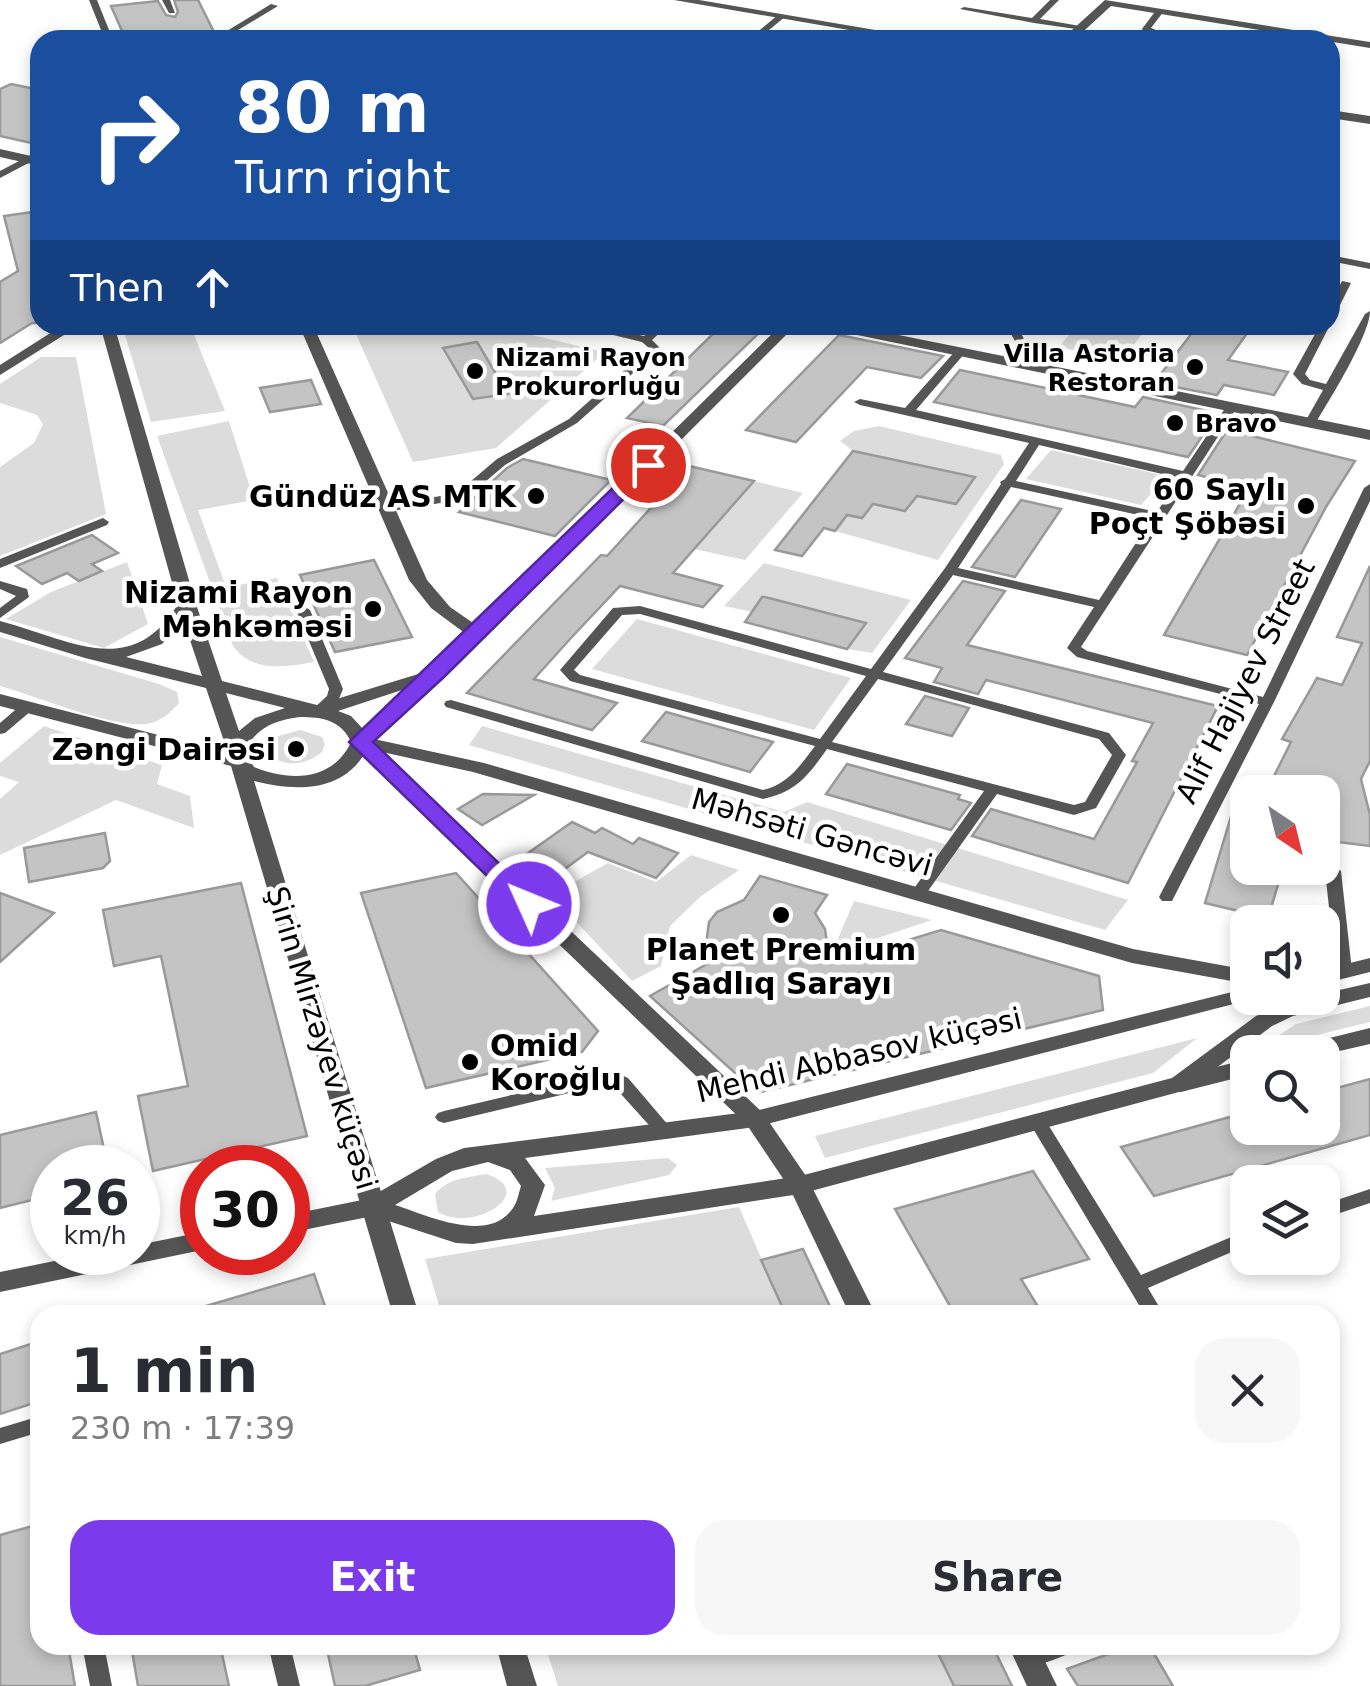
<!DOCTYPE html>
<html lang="en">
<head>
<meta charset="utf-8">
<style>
	body { margin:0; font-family:"DejaVu Sans",sans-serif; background:#f7f7f7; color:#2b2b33; height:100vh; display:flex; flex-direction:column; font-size:38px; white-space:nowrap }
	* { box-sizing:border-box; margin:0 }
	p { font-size:32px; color:#7c7c81 }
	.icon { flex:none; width:55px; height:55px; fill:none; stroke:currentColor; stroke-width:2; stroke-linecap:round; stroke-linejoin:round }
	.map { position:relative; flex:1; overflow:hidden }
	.sheet { position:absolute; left:30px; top:1305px; width:1310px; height:350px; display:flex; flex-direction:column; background:#fff; border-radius:30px; box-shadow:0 5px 15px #0003 }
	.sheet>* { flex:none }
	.guide { position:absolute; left:30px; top:30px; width:1310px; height:305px; border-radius:30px; box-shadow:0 5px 15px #0003; background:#1a4fa0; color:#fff; overflow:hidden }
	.needle { width:65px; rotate:145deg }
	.tools { position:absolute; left:1230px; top:775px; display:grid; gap:20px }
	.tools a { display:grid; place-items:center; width:110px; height:110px; border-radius:20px; background:#fff; box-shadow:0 5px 15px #0003; font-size:50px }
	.speed { position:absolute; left:30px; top:1145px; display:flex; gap:20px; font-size:50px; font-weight:700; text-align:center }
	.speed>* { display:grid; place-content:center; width:130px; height:130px; border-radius:50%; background:#fff; box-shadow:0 5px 15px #0003; line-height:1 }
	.speed small { font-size:25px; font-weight:400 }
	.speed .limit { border:15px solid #d22; background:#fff; color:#111 }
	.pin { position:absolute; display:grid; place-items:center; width:85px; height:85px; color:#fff; margin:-42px; border:5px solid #fff; border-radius:50%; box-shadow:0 2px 10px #0007 }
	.me { position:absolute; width:110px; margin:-55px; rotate:314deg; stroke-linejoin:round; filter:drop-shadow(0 0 8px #0008) }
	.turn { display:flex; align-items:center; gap:35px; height:210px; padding:0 40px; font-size:45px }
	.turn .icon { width:130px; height:130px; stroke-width:2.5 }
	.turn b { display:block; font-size:70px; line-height:85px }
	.then { display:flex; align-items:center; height:95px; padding:0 40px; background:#0003; gap:20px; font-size:38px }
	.round { display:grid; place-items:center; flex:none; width:105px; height:105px; border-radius:30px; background:#f7f7f7 }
	.headline { display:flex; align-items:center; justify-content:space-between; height:170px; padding:0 40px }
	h1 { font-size:60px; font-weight:700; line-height:75px }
	.cta { display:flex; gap:20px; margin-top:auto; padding:20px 40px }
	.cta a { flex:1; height:115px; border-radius:30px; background:#7c3aed; color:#fff; font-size:40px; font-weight:700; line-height:115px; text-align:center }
	.cta a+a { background:#f7f7f7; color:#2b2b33 }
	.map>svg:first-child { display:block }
	.green { fill:#dcdcdc }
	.building { fill:#c4c4c4; stroke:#999; stroke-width:2.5 }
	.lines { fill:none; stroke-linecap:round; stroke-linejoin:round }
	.service { fill:#555; fill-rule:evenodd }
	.minor { fill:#555; fill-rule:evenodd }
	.tertiary { fill:#555; fill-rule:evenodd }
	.route { fill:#7c3aed; stroke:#51269a; stroke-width:2.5 }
	.poi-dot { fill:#000; stroke:#fff; stroke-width:4 }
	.labels { text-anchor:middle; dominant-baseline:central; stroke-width:9; stroke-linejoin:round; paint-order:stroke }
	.far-poi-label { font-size:25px; font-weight:bold; fill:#000; stroke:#fff; text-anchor:start }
	.poi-label { font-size:30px; font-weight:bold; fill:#000; stroke:#fff; text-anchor:end }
	.street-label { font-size:30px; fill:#000; stroke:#fff }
</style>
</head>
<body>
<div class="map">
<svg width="1370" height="1686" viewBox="0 0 1370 1686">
	<rect width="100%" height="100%" fill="#fff"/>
	<g class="green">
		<path d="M122,325H190L225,411L151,422Z"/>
		<path d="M352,325H489L605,352L496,448L413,462Z"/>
		<path d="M1077,325H1138L1147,327L1122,361L1059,347Z"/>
		<path d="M41,357H76L106,514L0,556V467L34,443L43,424L37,415L0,403V384Z"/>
		<path d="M229,421L254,500L198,510L226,587L277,578L314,662C286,667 252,673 233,646L157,436Z"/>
		<path d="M879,426L1001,455L1004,464L938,560L835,531L847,515L862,518L873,504L917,496L956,504L974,478L853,451L840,441L854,431Z"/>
		<path d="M1051,450L1166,476L1141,505L1026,479Z"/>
		<path d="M754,481L803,493L745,560L694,549Z"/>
		<path d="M127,562L148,624L104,648L6,619L51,592Z"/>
		<path d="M764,563L911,600L872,653L847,649L865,622L766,597L753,612L724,606Z"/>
		<path d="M637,619L851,678L814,730L592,669Z"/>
		<path d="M0,637L159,684L177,692L179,703C170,713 161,722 146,724C112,728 36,696 0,686Z"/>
		<path d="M44,726L162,765L157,784L190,796L194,828L116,800L0,855V799L19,782L0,776V763Z"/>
		<path d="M482,726L784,812L807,802L1128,900L1105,930L469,745Z"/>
		<path d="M300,730L322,737L325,744L322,752C306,765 284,769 268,753V745L275,737Z"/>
		<path d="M691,855L739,870L700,897L670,926L661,966L632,981L551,895L608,863L656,882Z"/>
		<path d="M854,901L932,920L854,946L837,941Z"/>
		<path d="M1370,1006V1022L1256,1050L1296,1024Z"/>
		<path d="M1197,1038L1153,1073L825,1158L815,1136Z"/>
		<path d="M668,1158L677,1165L669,1175L551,1201L555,1188L545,1168Z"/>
		<path d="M486,1174C540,1191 474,1234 438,1212L435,1194C448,1178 466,1178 486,1174Z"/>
		<path d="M739,1207L786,1315H442L425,1259Z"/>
		<path d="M545,1645H934L954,1686H558Z"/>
	</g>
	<g class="building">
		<path d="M174,0H198L218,40H126L111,6L158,1L166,15L175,17L178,12Z"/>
		<path d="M11,84L40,90V145L0,136V89Z"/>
		<path d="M40,211V323H32L0,343V282L18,271L4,216Z"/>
		<path d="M722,325H767L663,426L627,418Z"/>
		<path d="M1198,325H1253L1228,360L1288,372L1274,395L1224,385L1217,395L1154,383Z"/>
		<path d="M839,335L943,356L921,378L867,367L796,442L746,430Z"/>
		<path d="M477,342L508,394L473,399L443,348Z"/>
		<path d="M960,370L1135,407L1143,397L1208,411L1200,424L1209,426L1188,457L934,402Z"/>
		<path d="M311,380L321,404L270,412L260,388Z"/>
		<path d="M1227,430L1355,461L1326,507L1247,655L1164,635L1249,488L1198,475Z"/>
		<path d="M853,451L975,477L956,504L917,496L905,511L873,504L862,518L847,515L835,531L824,528L802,556L775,550Z"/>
		<path d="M523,459L611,480L555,536L459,512L507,468Z"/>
		<path d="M689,466L754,481L673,573L722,586L703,607L620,586L571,638L534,679L617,703L592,730L467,693L601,555L607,556Z"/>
		<path d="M1021,500L1061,509L1015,577L972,567Z"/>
		<path d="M92,535L118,553L92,564L102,571L79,581L67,573L42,584L16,566Z"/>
		<path d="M374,560L412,637L335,652L300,575Z"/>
		<path d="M1370,566V761L1361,779L1370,815V846L1322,840V792H1266L1291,742L1282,739L1317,678L1342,685L1362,643L1337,637Z"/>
		<path d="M963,581L1005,591L967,645L1218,706L1128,883L972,836L991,809L1094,839L1137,762L1132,761L1153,723L986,680L978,694L934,682L942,668L905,658Z"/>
		<path d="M762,597H765L866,623L847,649L745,622Z"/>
		<path d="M925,696L969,708L952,736L906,724Z"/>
		<path d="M666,712L773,742L750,772L642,741Z"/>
		<path d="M847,764L960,795L958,799L971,803L951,830L826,794Z"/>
		<path d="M1242,780L1248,781V868H1283L1268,918L1205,903Z"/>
		<path d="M483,794L534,795L482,825L458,809Z"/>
		<path d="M572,822L595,833L602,828L633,844L639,838L678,853L656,878L588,852L543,885L517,861Z"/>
		<path d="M105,833L110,861L103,868L29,882L24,848Z"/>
		<path d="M456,873L598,1031L582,1052L426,1088L361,893Z"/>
		<path d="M760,876L827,895L815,913L825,929L830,964L941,930L1099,976L1103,1010L757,1093L650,996L714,960L706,944L709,922L717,912L744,900Z"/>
		<path d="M241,883L307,1136L153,1171L138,1096L188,1086L161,956L114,966L103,910Z"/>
		<path d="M0,893L54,913L0,962Z"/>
		<path d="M1370,1079V1135L1154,1196L1121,1147L1248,1112V1128H1322V1092Z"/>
		<path d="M96,1112L108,1168H52V1195L0,1208V1135Z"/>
		<path d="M1033,1171L1089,1259L1021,1279L1037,1305L1004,1315H955L895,1209Z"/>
		<path d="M803,1249L834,1315H786L761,1260Z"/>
		<path d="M314,1274L328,1315H197L196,1309Z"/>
		<path d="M40,1341V1401L0,1414V1354Z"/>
		<path d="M40,1524V1645H68L75,1686H0V1535Z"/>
		<path d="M131,1645H220L229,1686H138Z"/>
		<path d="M326,1645H413L420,1670L365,1686H335Z"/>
		<path d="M934,1645H992L1012,1686H954Z"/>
		<path d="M1133,1645H1149L1173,1686H1078L1067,1669Z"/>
	</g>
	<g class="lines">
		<g class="service">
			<path d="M89,0H97L113,40H105Z"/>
			<path d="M162,0H170L175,13H169Z"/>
			<path d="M1050,0H1059L1040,19L1080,26H1083V30L1034,23L960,9L964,7L1032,18Z"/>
			<path d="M271,4L278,6L233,33L252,40H238L222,34Z"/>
			<path d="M1157,9L1164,11L1151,28L1180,40H1168L1143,31L1142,29Z"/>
			<path d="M779,14L786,16L757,40H748Z"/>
			<path d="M40,150V157L0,178V171Z"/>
			<path d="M1330,255L1370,263V269L1330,261Z"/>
			<path d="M1342,281L1351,283L1335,315L1330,318V304Z"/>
			<path d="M1370,311C1370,335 1329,401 1315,424H1307L1305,422L1323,390L1302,384L1293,374L1320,325H1330L1305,374L1310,380L1326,384L1365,314Z"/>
			<path d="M572,325H592L644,336L657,325H668L652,340L660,348L659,350L577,423L505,465L465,499L385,512V506L457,493L497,459L569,419L649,348L642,342Z"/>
			<path d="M893,325H904L892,339H884L883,337Z"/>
			<path d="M1006,325H1016L1040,366L1038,368H1030Z"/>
			<path d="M961,348L966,351L965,353L916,410L1183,471L1228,404L1232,403L1238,406L1081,647L1087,651L1263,697L1364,488L1370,484V501L1274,702L1172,901H1162L1159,897L1259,704L1077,657L1067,648L1094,607L953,575L883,672L1109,733L1126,755L1096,808L1074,815L997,794L923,898L918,899L910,894L984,791L827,749C808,776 796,792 763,799L446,707L444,704L446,701L451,700L763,790C787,785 801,765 815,746L570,681L560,670L613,608L640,606L871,669L945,568L1001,484L1000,482L1005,479L1029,443L860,405L854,402L860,399L905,408L957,349ZM1039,445L1179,478L1157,512L1016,481ZM1011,487L1152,518L1099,600L958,568ZM640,614L866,676L820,739L580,675L574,670L622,615ZM878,679L1099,739L1112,755L1085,802L1074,805L832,742Z"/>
			<path d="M103,518L109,522L107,525L0,568V559Z"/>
			<path d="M0,581L27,589L29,597L0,618V608L16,596L0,589Z"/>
			<path d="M303,606L310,610L343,689L338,701L318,715L311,711L327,696L329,689L296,610Z"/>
			<path d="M26,704L33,708L31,711L5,733L0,734V723L21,705Z"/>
			<path d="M1333,866L1341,871L1352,971L1344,976L1336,971L1325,871Z"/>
			<path d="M613,1071L628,1078L669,1126L672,1130L669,1134H657L611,1083L444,1123L438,1121L435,1117L438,1113L444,1111Z"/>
			<path d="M1038,1116L1044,1118L1141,1275L1248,1230V1245L1148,1288L1164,1315H1145L1029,1122L1032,1118Z"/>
			<path d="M1370,1189V1203L1322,1219V1205Z"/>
			<path d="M40,1416V1432L0,1444V1428Z"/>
			<path d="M82,1645H104L112,1686H90Z"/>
			<path d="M268,1645H290L300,1686H278Z"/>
			<path d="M1035,1645H1077L1074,1652C1059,1657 1035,1670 1020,1664L1017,1657L1020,1650Z"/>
		</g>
		<g class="minor">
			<path d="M674,0H699L934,40H907Z"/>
			<path d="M1105,0L1370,42V48L1111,6L1074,40H1061Z"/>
			<path d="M1330,110L1370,116V124L1330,118Z"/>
			<path d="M63,325H80L0,375V365Z"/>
			<path d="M100,325H114L196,604L222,681L317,705L428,671L466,634L431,608L409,580L299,325H313L427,580L450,607L476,625L781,325H796L484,637L374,739L484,763L1133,949L1248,970V984L1132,963L473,772L382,752L763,1113L808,1179L876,1315H850L790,1189L747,1125L363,756C339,793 293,791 254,781L419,1315H393L231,766L0,706V694L228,753L206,688L85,658L0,632V621C67,638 131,682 178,604ZM184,622L202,676L126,657L162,644ZM411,687L363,729L351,716L338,711ZM226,693L285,708L255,718L239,731ZM300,717C322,717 341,720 351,742C333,781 290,782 254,767L245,751C256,727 276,720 300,717Z"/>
			<path d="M1370,1028V1044L1322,1055V1052H1294L1297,1046Z"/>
			<path d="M1248,1059V1075L1181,1092L1173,1090L1170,1084L1173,1078Z"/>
			<path d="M496,1645H524L537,1686H507Z"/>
			<path d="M1008,1645H1037L1057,1686H1027Z"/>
		</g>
		<g class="tertiary">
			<path d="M0,149L40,158V166L0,157Z"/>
			<path d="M821,325H849L1370,430V440L828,329Z"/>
			<path d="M1370,958V972L1322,984V970Z"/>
			<path d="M1370,983V997L1293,1016L1272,1026L1187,1090L1179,1092L800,1194L473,1244L456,1243L373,1216L288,1233V1215L367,1199L436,1159L464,1148L755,1111L1248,988V998H1257L755,1127L525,1158L545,1185L534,1216L800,1176L1172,1078L1256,1016L1287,1003L1322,998V994ZM488,1162L510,1170L521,1186C519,1192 517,1203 513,1208C488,1245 427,1215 395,1205L452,1171Z"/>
			<path d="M202,1232V1250L0,1292V1272L99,1252H138V1245Z"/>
		</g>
	</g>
	<path class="route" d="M648,460L654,461V469L444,677L373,742L541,904L529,911L521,909L349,742L641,461Z"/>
	<g class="poi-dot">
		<circle cx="1195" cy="367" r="10"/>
		<circle cx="475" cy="371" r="10"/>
		<circle cx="1175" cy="423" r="10"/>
		<circle cx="536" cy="496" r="10"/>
		<circle cx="1306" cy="506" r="10"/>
		<circle cx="373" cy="609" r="10"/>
		<circle cx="296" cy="749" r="10"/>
		<circle cx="781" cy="915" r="10"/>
		<circle cx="470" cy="1062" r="10"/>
	</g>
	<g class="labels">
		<g class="far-poi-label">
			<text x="1175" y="353" text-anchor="end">Villa Astoria<tspan x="1175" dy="29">Restoran</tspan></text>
			<text x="495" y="357">Nizami Rayon<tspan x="495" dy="29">Prokurorluğu</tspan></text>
			<text x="1195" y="423">Bravo</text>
		</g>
		<g class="poi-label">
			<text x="1286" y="489">60 Saylı<tspan x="1286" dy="34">Poçt Şöbəsi</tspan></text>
			<text x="516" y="496">Gündüz AS MTK</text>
			<text x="353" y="592">Nizami Rayon<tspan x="353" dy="34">Məhkəməsi</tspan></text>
			<text x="276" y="749">Zəngi Dairəsi</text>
			<text x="781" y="949" text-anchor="middle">Planet Premium<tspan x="781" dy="34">Şadlıq Sarayı</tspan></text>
			<text x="490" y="1045" text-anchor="start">Omid<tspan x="490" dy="34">Koroğlu</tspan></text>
		</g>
		<g class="street-label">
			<text transform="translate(1245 681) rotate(-63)">Alif Hajiyev Street</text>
			<text transform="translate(812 832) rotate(16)">Məhsəti Gəncəvi</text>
			<text transform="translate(322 1038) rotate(73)">Şirin Mirzəyev küçəsi</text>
			<text transform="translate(859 1055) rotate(-13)">Mehdi Abbasov küçəsi</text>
		</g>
	</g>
</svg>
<div class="tools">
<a><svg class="needle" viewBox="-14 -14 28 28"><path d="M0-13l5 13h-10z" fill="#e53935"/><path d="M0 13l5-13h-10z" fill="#7c7c81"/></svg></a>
<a><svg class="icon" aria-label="sound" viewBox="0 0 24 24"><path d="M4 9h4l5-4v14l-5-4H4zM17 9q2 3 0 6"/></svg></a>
<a><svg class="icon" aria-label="search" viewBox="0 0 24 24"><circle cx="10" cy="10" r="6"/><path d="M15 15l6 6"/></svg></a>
<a><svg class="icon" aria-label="layers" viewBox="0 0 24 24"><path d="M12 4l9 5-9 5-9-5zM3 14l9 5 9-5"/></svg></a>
</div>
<div class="speed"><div>26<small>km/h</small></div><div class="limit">30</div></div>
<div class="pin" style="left:648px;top:465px;background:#d93025"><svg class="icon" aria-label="arrive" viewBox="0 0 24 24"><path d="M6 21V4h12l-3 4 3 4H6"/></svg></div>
<svg class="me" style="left:529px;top:904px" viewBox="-20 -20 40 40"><circle r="17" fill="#7c3aed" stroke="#fff" stroke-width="3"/><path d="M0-11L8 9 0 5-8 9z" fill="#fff"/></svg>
<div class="guide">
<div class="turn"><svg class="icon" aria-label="right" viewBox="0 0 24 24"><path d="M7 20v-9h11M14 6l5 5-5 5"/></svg><div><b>80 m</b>Turn right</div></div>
<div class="then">Then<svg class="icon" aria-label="ahead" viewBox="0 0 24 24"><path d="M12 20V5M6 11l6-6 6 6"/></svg></div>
</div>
<section class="sheet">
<div class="headline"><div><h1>1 min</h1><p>230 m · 17:39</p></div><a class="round"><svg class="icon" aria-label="close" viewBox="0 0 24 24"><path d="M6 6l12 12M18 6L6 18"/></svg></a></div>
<div class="cta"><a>Exit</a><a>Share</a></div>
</section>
</div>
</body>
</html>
